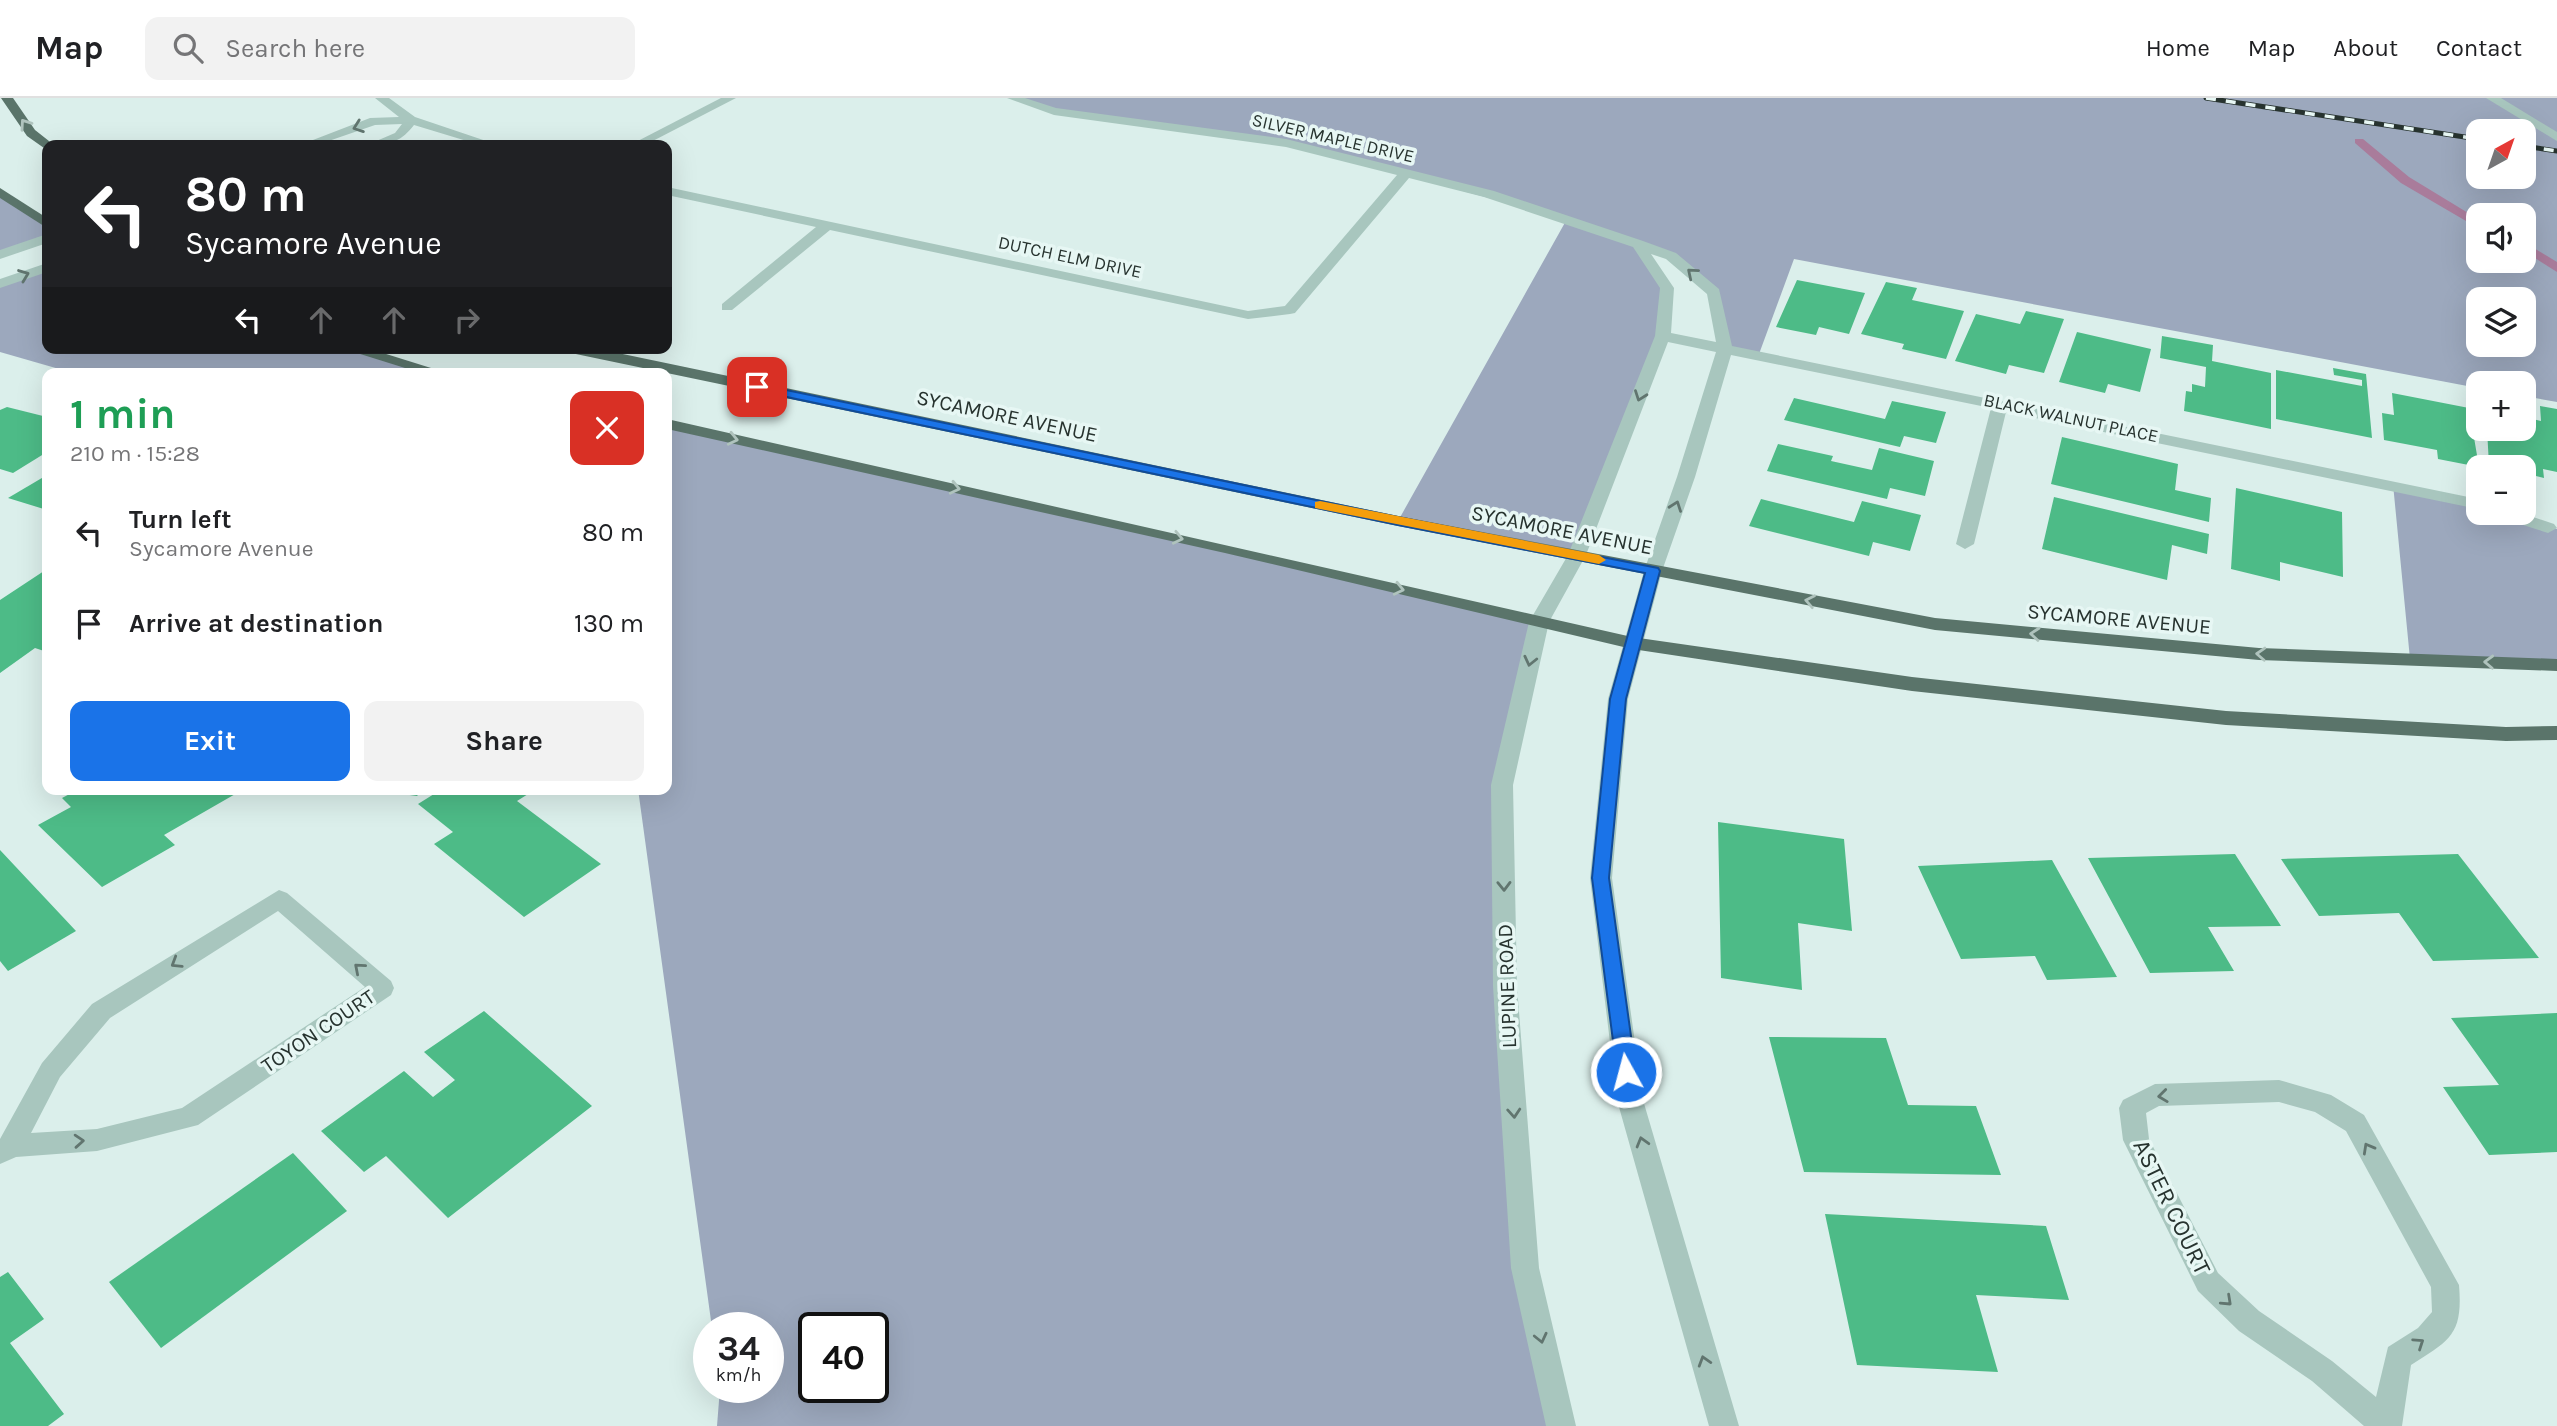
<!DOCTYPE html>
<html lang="en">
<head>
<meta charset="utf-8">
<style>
	body { margin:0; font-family:Karla,sans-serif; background:#f2f2f2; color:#202124; height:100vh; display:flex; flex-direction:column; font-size:26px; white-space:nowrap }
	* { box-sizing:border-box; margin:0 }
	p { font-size:23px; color:#757577 }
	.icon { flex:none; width:38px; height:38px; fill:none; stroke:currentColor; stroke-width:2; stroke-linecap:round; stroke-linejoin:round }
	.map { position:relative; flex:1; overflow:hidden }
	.sheet { position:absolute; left:42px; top:270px; width:630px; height:427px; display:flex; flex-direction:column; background:#fff; border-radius:14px; box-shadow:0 7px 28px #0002 }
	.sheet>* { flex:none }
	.top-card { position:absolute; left:42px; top:42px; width:630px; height:214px; border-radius:14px; box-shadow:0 7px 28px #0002; background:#202124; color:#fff; overflow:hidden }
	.needle { width:46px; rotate:40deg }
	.tools { position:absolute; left:2466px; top:21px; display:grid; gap:14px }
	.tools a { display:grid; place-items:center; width:70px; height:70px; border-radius:14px; background:#fff; box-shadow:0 7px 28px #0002; font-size:35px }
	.speed { position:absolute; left:693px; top:1214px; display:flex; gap:14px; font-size:35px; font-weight:700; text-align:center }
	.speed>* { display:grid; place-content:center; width:91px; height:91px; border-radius:50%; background:#fff; box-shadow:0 7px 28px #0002; line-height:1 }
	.speed small { font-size:18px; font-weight:400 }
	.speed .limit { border:4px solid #111; border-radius:10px; background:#fff; color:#111 }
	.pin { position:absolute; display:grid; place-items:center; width:60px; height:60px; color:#fff; margin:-30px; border-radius:14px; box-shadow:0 4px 10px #0006 }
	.me { position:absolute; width:77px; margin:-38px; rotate:353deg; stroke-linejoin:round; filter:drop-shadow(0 0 5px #0008) }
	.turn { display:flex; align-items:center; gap:24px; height:147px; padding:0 28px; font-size:32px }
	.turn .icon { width:91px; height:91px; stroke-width:2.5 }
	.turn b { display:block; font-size:49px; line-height:60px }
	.lanes { display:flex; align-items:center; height:66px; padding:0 28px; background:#0003; justify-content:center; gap:35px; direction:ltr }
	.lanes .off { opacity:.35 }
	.round { display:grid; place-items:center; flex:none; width:74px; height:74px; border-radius:14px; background:#f2f2f2 }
	.overview { display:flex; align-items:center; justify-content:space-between; height:119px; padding:0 28px }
	h1 { font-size:42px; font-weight:700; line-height:52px; color:#1e9e55 }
	.cta { display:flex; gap:14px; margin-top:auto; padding:14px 28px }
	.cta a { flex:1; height:80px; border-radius:14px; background:#1a73e8; color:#fff; font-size:28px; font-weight:700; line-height:80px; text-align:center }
	.cta a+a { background:#f2f2f2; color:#202124 }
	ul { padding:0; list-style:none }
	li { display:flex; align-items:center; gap:21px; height:91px; padding:0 28px }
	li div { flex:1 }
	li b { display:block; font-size:26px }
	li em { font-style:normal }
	header { display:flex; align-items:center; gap:42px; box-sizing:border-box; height:98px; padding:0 35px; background:#fff; border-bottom:2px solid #e0e0e0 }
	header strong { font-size:33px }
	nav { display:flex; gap:38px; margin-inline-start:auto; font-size:24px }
	.search { width:490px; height:63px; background:#f2f2f2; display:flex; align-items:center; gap:18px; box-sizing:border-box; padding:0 24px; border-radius:14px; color:#757577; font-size:26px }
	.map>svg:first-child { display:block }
	.green { fill:#9ca8bd; fill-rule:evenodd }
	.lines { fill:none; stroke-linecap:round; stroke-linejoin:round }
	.stream { fill:#a97c9b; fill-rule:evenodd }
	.building { fill:#4dbb87 }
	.minor { fill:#a8c6be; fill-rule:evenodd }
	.major { fill:#5a746a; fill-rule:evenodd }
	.rail-casing { stroke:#27332f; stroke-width:5 }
	.rail { stroke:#e7f7f4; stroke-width:3.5; stroke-dasharray:10; stroke-linecap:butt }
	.oneway { stroke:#afc3bd }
	.oneway2 { stroke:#61756f }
	.route { fill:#1a73e8; stroke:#114b97; stroke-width:2 }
	.slow { fill:#f59e0b }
	.labels { text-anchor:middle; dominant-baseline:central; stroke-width:7; stroke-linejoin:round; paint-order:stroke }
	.far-street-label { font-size:18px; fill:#27332f; stroke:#e7f7f4 }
	.street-label { font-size:21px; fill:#27332f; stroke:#e7f7f4 }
	.near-street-label { font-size:24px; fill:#27332f; stroke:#e7f7f4 }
</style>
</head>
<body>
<header>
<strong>Map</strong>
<div class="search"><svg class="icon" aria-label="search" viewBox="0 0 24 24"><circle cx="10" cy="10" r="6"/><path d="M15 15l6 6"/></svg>Search here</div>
<nav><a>Home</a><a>Map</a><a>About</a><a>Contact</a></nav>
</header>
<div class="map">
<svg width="2557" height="1328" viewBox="0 0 2557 1328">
	<rect width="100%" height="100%" fill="#dbefeb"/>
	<g class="green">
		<path d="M1013,0H2557V304L2524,298V285H2478V290L1794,161L1759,256L1725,250L1714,194L1671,158L1639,146L1667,190L1663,238L1577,457L1398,423L1567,121L1286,45L1054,13ZM2478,33H2524V79H2478ZM2478,117H2524V163H2478ZM2478,201H2524V247H2478Z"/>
		<path d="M0,95L47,128V140L0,157Z"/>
		<path d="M47,169V250H349L439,275H73L0,254V186Z"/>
		<path d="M667,326L1539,524L1502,687L1525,1170L1561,1328H717L720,1290H768V1230H712L638,691H667ZM814,1230H873V1290H814Z"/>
		<path d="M2393,386L2478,406V415H2504L2557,431V567L2410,561Z"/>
	</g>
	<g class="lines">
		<g class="stream">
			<path d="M2355,41H2363L2409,79L2478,121V130L2401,85L2355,45Z"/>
			<path d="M2524,144L2557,164V174L2524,153Z"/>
		</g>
	</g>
	<g class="building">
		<path d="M1797,182L1865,195L1849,236L1819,229L1816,237L1776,229Z"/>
		<path d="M1886,184L1917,190L1912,202L1964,213L1946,261L1902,251L1904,246L1861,236Z"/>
		<path d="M2026,213L2064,221L2044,275L2009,267L2006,276L1955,263L1976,216L2020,226Z"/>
		<path d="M2077,234L2151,251L2140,294L2108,286L2105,295L2059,284Z"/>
		<path d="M2162,238L2213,247L2212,263L2271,275V331L2184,313L2186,293L2192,294V286L2205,289L2206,269L2160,260Z"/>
		<path d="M2333,270L2366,276L2372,340L2276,321V272L2362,288V282L2334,277Z"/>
		<path d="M2392,295L2469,310L2479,369L2438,361L2437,352L2384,342L2382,315L2394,317Z"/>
		<path d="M1794,300L1885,321L1892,303L1946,314L1936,345L1904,338L1900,349L1784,322Z"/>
		<path d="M2540,308L2557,311V374L2543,371L2544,380L2524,375V369L2489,367L2487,331H2524V319L2541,323Z"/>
		<path d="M7,309L47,319V354L13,375L0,371V312Z"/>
		<path d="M2062,339L2178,366L2175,392L2211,400L2209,424L2051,386Z"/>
		<path d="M1778,346L1833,358L1831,363L1872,372L1879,350L1934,363L1925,398L1890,390L1887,401L1767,373Z"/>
		<path d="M47,377V412L8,400Z"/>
		<path d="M2236,390L2342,414L2343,479L2280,464V483L2231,471Z"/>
		<path d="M2054,399L2209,436L2207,456L2172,447L2167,482L2042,451Z"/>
		<path d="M1761,401L1854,424L1862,403L1921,417L1910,453L1873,444L1869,458L1749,428Z"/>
		<path d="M44,473L47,474V554L35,550L0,575V502Z"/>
		<path d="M79,691H244L164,737L175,747L102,789L38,727L71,709L62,700Z"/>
		<path d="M365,691H423L417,698Z"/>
		<path d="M442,691H536L517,703L601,766L524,819L434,746L453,734L418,706Z"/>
		<path d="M1718,724L1844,741L1852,833L1798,825L1802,892L1721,880Z"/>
		<path d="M0,752L76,833L8,873L0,863Z"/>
		<path d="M2235,756L2281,828L2208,829L2234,873L2150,875L2088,760Z"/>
		<path d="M2458,756L2539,860L2433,863L2399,815L2319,818L2281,761Z"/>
		<path d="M2052,762L2117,879L2047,882L2035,858L1961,861L1918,768Z"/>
		<path d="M484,913L592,1008L448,1120L386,1058L364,1074L321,1033L404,973L433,999L455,982L424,954Z"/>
		<path d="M2557,915V1054L2489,1057L2443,989L2499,987L2451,920Z"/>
		<path d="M1769,939L1886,940L1908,1007L1976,1008L2001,1077L1804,1074Z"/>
		<path d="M293,1055L347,1113L161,1250L109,1184Z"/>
		<path d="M1825,1116L2046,1128L2069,1202L1976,1197L1998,1274L1857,1267Z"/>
		<path d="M8,1174L44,1221L10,1245L64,1316L48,1328H0V1179Z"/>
	</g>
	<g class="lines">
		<g class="minor">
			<path d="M375,0H389L415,19L498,47H480L414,27C401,44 388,48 367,47L395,35L402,26L375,27L317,47H300L370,20L399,19Z"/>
			<path d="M721,0H736L645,47H630Z"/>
			<path d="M1007,0H1025L1056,10L1286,41L1494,93L1643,143L1676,155L1719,191L1732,248L2478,401V411L2006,314L1974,446L1965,451L1956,446L1991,310L1731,257L1695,379L1662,473L1628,601L1612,780L1643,1002L1739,1328H1709L1617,1002L1590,780L1608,601L1644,473L1677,379L1716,254L1668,244L1586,457L1549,524L1513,687L1517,888L1539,1170L1576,1328H1546L1511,1170L1493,888L1491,687L1529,524L1568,457L1655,238L1660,190L1633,149L1484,99L1409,80L1295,215L1290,216L1248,221L830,132L732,212H722V206L816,129L667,97V89L1248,213L1285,208L1397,77L1286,49L1054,17ZM1651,156L1666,161L1707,196L1716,244L1671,235L1674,190Z"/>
			<path d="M2486,0H2501L2557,34V43Z"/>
			<path d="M47,136V145L0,161V152Z"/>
			<path d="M47,165V174L0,190V181Z"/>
			<path d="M2495,415H2521L2554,426L2557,430L2548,435L2498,419Z"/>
			<path d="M279,792L287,795L391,883L394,890L391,897L198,1027L97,1053L16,1059L0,1066V1041L42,965L92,906ZM278,813L365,889L182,1010L97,1031L31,1035L60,979L110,920Z"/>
			<path d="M2279,982L2331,997L2364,1017L2459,1187C2463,1236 2451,1242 2411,1267L2402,1328H2364L2312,1283L2239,1233L2198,1193L2123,1042L2119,1010L2123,1002L2155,986ZM2279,1004L2315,1014L2346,1033L2431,1189L2432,1214L2418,1230L2388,1249L2376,1299L2332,1263L2259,1213L2218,1175L2149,1041L2146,1015L2159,1008Z"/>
		</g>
		<g class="major">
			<path d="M1,0H13L35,32L54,47L44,50L27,38Z"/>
			<path d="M0,90L47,120V130L0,100Z"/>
			<path d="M341,250H367L447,275H421Z"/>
			<path d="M563,250H594L1398,418L1935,520L2259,550L2557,561V573L2259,562L1935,532L1398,428L571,255Z"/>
			<path d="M667,321L1632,539L1912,579L2226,613L2506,629L2557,628V642L2506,643L2226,627L1912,593L1632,551L1225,455L667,331Z"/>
		</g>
		<g class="rail-casing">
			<g id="rail">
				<path d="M2206,0L2478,41"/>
				<path d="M2524,48L2557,53"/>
			</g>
		</g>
		<use href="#rail" class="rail"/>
	</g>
	<defs><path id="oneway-chevron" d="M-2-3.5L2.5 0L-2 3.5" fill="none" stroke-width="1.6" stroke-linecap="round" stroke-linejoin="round" transform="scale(1.75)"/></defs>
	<g class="oneway">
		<use href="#oneway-chevron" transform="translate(25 26) rotate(-125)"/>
		<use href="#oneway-chevron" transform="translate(733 341) rotate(13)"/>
		<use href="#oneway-chevron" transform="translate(955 390) rotate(13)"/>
		<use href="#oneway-chevron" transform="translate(1178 440) rotate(12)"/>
		<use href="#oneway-chevron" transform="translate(1399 491) rotate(13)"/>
		<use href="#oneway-chevron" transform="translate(1810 503) rotate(-169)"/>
		<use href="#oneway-chevron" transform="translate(2035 536) rotate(-175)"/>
		<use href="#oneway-chevron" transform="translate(2261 556) rotate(-177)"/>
		<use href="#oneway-chevron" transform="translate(2489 564) rotate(-178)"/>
	</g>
	<g class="oneway2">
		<use href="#oneway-chevron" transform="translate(358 29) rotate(160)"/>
		<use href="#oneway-chevron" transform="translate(1692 175) rotate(-140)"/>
		<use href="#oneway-chevron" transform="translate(24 177) rotate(-21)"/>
		<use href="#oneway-chevron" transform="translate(1640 298) rotate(110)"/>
		<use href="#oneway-chevron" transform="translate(1676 408) rotate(-70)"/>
		<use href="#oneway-chevron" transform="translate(1530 563) rotate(103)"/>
		<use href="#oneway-chevron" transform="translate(1504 788) rotate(89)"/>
		<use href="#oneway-chevron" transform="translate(176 865) rotate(148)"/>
		<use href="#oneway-chevron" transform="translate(359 870) rotate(-139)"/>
		<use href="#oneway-chevron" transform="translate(2163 998) rotate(173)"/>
		<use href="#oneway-chevron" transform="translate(1514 1015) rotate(86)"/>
		<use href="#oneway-chevron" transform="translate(79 1043) rotate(-4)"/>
		<use href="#oneway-chevron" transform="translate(1642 1044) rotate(-106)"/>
		<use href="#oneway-chevron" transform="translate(2368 1050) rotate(-119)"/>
		<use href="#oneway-chevron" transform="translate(2227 1203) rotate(43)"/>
		<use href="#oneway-chevron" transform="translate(1541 1240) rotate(77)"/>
		<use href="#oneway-chevron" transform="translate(2419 1245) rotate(-34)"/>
		<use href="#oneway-chevron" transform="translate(1704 1263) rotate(-107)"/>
	</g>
	<path class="route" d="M757,286L1398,419L1658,470L1660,473L1626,601L1609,780L1636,974L1633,980H1620L1617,974L1592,780L1610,601L1645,475L1398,427L753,292V287Z"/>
	<path class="slow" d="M1320,403L1599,457L1606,462L1599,466L1315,410V404Z"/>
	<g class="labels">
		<g class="far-street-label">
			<text transform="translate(1333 40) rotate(13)">SILVER MAPLE DRIVE</text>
			<text transform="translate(1070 159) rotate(12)">DUTCH ELM DRIVE</text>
			<text transform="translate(2071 320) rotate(12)">BLACK WALNUT PLACE</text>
		</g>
		<g class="street-label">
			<text transform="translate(1007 318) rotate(12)">SYCAMORE AVENUE</text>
			<text transform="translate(1562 432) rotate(11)">SYCAMORE AVENUE</text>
			<text transform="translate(2119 521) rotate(5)">SYCAMORE AVENUE</text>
			<text transform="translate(1507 888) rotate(-92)">LUPINE ROAD</text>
			<text transform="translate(318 933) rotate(-34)">TOYON COURT</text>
		</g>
		<g class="near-street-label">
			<text transform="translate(2172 1109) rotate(64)">ASTER COURT</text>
		</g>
	</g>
</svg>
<div class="tools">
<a><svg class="needle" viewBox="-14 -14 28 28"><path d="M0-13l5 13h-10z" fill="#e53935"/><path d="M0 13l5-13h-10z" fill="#757577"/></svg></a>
<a><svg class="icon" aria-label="sound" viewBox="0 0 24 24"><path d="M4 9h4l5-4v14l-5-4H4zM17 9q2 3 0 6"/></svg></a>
<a><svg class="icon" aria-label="layers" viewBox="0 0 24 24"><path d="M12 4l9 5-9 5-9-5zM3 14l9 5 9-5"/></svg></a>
<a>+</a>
<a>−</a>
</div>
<div class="speed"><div>34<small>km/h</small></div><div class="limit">40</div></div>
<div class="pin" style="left:757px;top:289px;background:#d93025"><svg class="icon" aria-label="arrive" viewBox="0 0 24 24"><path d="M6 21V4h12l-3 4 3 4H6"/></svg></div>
<svg class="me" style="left:1626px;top:974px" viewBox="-20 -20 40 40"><circle r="17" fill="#1a73e8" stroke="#fff" stroke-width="3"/><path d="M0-11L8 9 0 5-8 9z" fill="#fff"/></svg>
<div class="top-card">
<div class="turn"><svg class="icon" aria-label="left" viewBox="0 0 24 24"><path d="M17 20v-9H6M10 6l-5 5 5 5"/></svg><div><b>80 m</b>Sycamore Avenue</div></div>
<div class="lanes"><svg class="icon" aria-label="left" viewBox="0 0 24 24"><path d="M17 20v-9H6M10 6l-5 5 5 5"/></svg><svg class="icon off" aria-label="ahead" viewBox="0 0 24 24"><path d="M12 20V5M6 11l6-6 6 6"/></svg><svg class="icon off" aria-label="ahead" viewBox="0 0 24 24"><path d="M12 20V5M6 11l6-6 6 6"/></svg><svg class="icon off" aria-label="right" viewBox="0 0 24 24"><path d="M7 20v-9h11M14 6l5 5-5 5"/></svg></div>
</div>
<section class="sheet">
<div class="overview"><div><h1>1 min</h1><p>210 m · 15:28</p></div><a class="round" style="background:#d93025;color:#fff"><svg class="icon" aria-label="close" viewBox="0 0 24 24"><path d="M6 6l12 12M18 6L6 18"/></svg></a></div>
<ul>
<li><svg class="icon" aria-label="left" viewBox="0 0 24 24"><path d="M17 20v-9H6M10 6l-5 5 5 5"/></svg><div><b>Turn left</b><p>Sycamore Avenue</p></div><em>80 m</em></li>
<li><svg class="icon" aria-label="arrive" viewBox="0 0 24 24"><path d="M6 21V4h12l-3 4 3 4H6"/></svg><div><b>Arrive at destination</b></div><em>130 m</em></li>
</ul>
<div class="cta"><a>Exit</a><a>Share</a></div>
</section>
</div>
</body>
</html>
